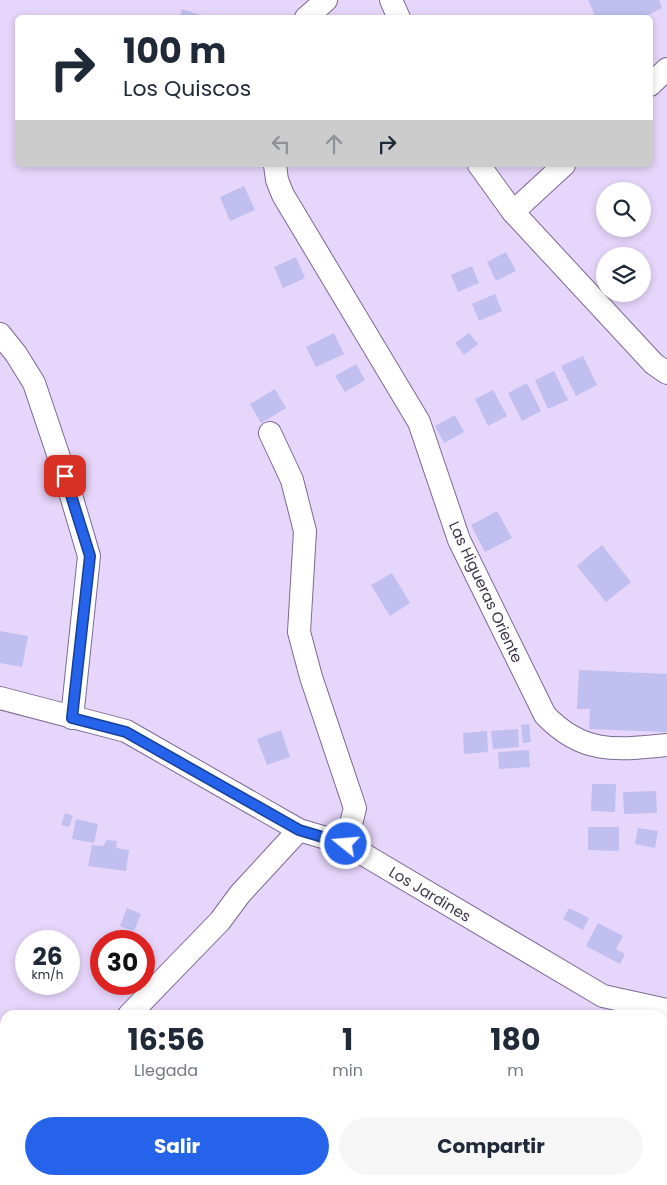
<!DOCTYPE html>
<html lang="es">
<head>
<meta charset="utf-8">
<style>
	body { margin:0; font-family:Poppins,sans-serif; background:#f6f6f7; color:#1f2937; height:100vh; display:flex; flex-direction:column; font-size:19px; white-space:nowrap }
	* { box-sizing:border-box; margin:0 }
	p { font-size:16px; color:#747a83 }
	.icon { flex:none; width:28px; height:28px; fill:none; stroke:currentColor; stroke-width:2; stroke-linecap:round; stroke-linejoin:round }
	.map { position:relative; flex:1; overflow:hidden }
	.drawer { position:absolute; left:0px; top:1010px; width:668px; height:175px; display:flex; flex-direction:column; background:#fff; border-radius:15px 15px 0 0; box-shadow:0 2px 8px #0003 }
	.drawer>* { flex:none }
	.top-card { position:absolute; left:15px; top:15px; width:638px; height:152px; border-radius:8px; box-shadow:0 2px 8px #0003; background:#fff; color:#1f2937; overflow:hidden }
	.buttons { position:absolute; left:596px; top:182px; display:grid; gap:10px }
	.buttons a { display:grid; place-items:center; width:55px; height:55px; border-radius:50%; background:#fff; box-shadow:0 2px 8px #0003; font-size:25px }
	.speed { position:absolute; left:15px; top:930px; display:flex; gap:10px; font-size:25px; font-weight:700; text-align:center }
	.speed>* { display:grid; place-content:center; width:65px; height:65px; border-radius:50%; background:#fff; box-shadow:0 2px 8px #0003; line-height:1 }
	.speed small { font-size:12px; font-weight:400 }
	.speed .limit { border:8px solid #d22; background:#fff; color:#111 }
	.pin { position:absolute; display:grid; place-items:center; width:42px; height:42px; color:#fff; margin:-21px; border-radius:10px; box-shadow:0 2px 8px #0006 }
	.me { position:absolute; width:55px; margin:-28px; rotate:287deg; stroke-linejoin:round; filter:drop-shadow(0 0 4px #0008) }
	.turn { display:flex; align-items:center; gap:18px; height:105px; padding:0 25px; font-size:22px }
	.turn .icon { width:65px; height:65px; stroke-width:2.5 }
	.turn b { display:block; font-size:35px; line-height:42px }
	.lanes { display:flex; align-items:center; height:48px; padding:0 25px; background:#0003; justify-content:center; gap:25px; direction:ltr }
	.lanes .off { opacity:.35 }
	.eta { display:flex; justify-content:space-evenly; align-items:center; height:85px; text-align:center }
	.eta b { font-size:30px; font-weight:700; line-height:35px }
	.cta { display:flex; gap:10px; margin-top:auto; padding:10px 25px }
	.cta a { flex:1; height:58px; border-radius:30px; background:#2563eb; color:#fff; font-size:20px; font-weight:700; line-height:58px; text-align:center }
	.cta a+a { background:#f6f6f7; color:#1f2937 }
	.map>svg:first-child { display:block }
	.building { fill:#c0bfef }
	.lines { fill:none; stroke-linecap:round; stroke-linejoin:round }
	.minor-casing { stroke:#7c6993; stroke-width:24 }
	.minor { stroke:#fff; stroke-width:22 }
	.route-casing { stroke:#184099; stroke-width:12 }
	.route { stroke:#2563eb; stroke-width:9 }
	.labels { text-anchor:middle; dominant-baseline:central; stroke-width:4.5; stroke-linejoin:round; paint-order:stroke }
	.street-label { font-size:15px; fill:#40384a; stroke:#fff }
</style>
</head>
<body>
<div class="map">
<svg width="667" height="1185" viewBox="0 0 667 1185">
	<rect width="100%" height="100%" fill="#e6d6fb"/>
	<g class="building">
		<path d="M588,0H659L662,8L642,18H596Z"/>
		<path d="M182,9L206,17V18H179Z"/>
		<path d="M244,186L255,210L230,221L220,197Z"/>
		<path d="M506,252L516,271L496,281L487,262Z"/>
		<path d="M296,257L305,278L283,288L274,267Z"/>
		<path d="M472,266L479,283L458,292L451,275Z"/>
		<path d="M495,294L502,311L479,321L472,304Z"/>
		<path d="M334,333L344,354L316,367L306,347Z"/>
		<path d="M469,333L478,344L464,355L455,343Z"/>
		<path d="M583,356L597,385L576,396L561,366Z"/>
		<path d="M356,364L365,380L345,392L335,376Z"/>
		<path d="M554,371L568,400L548,409L535,380Z"/>
		<path d="M527,383L541,411L522,421L508,393Z"/>
		<path d="M275,389L286,408L261,423L250,404Z"/>
		<path d="M493,390L507,416L488,426L475,399Z"/>
		<path d="M455,415L464,432L444,443L435,426Z"/>
		<path d="M497,511L512,538L485,552L471,525Z"/>
		<path d="M602,545L631,582L606,602L577,566Z"/>
		<path d="M392,573L410,603L390,616L371,585Z"/>
		<path d="M0,631L28,636L22,667L0,663Z"/>
		<path d="M579,670L667,674V732L589,729L590,709H577Z"/>
		<path d="M529,724L531,742L523,743L521,725Z"/>
		<path d="M518,729L519,747L493,749L491,731Z"/>
		<path d="M281,730L290,757L267,765L257,739Z"/>
		<path d="M487,731L488,752L464,754L463,733Z"/>
		<path d="M529,750L530,767L499,769L498,752Z"/>
		<path d="M592,784H616L615,812L591,811Z"/>
		<path d="M656,791L657,813L624,814L623,792Z"/>
		<path d="M65,813L73,816L69,827L61,825Z"/>
		<path d="M76,819L98,824L94,843L72,839Z"/>
		<path d="M588,827H619V851L588,850Z"/>
		<path d="M638,828L658,831L655,848L635,844Z"/>
		<path d="M107,840L117,841L116,848L129,850L126,871L88,866L92,845L103,846Z"/>
		<path d="M127,908L141,914L134,931L120,926Z"/>
		<path d="M569,908L589,918L583,930L563,919Z"/>
		<path d="M598,923L623,936L616,949L625,954L620,964L586,946Z"/>
	</g>
	<g class="lines">
		<g class="minor-casing">
			<g id="minor">
				<path d="M391,0L399,18"/>
				<path d="M306,18L326,0"/>
				<path d="M650,85L667,69"/>
				<path d="M275,165L277,180L283,195L419,422L459,540L545,715C583,755 617,750 667,745"/>
				<path d="M479,165L513,212L654,364L667,373"/>
				<path d="M513,212L564,165"/>
				<path d="M0,334L16,354L34,383L65,475L89,556L72,718"/>
				<path d="M270,433L292,480L305,531L299,632L311,677L355,808L346,844"/>
				<path d="M0,698L126,731L299,830L346,844L603,996L667,1010"/>
				<path d="M129,1015L220,921L240,894L299,830"/>
				<path d="M30,1180L32,1185"/>
			</g>
		</g>
		<use href="#minor" class="minor"/>
	</g>
	<g class="lines">
		<g class="route-casing">
			<path id="route" d="M65,476L90,556L72,718L126,732L299,830L346,844"/>
		</g>
		<use href="#route" class="route"/>
	</g>
	<g class="labels">
		<g class="street-label">
			<text transform="translate(486 592) rotate(65)">Las Higueras Oriente</text>
			<text transform="translate(430 894) rotate(31)">Los Jardines</text>
		</g>
	</g>
</svg>
<div class="buttons">
<a><svg class="icon" aria-label="search" viewBox="0 0 24 24"><circle cx="10" cy="10" r="6"/><path d="M15 15l6 6"/></svg></a>
<a><svg class="icon" aria-label="layers" viewBox="0 0 24 24"><path d="M12 4l9 5-9 5-9-5zM3 14l9 5 9-5"/></svg></a>
</div>
<div class="speed"><div>26<small>km/h</small></div><div class="limit">30</div></div>
<div class="pin" style="left:65px;top:476px;background:#d93025"><svg class="icon" aria-label="arrive" viewBox="0 0 24 24"><path d="M6 21V4h12l-3 4 3 4H6"/></svg></div>
<svg class="me" style="left:346px;top:844px" viewBox="-20 -20 40 40"><circle r="17" fill="#2563eb" stroke="#fff" stroke-width="3"/><path d="M0-11L8 9 0 5-8 9z" fill="#fff"/></svg>
<div class="top-card">
<div class="turn"><svg class="icon" aria-label="right" viewBox="0 0 24 24"><path d="M7 20v-9h11M14 6l5 5-5 5"/></svg><div><b>100 m</b>Los Quiscos</div></div>
<div class="lanes"><svg class="icon off" aria-label="left" viewBox="0 0 24 24"><path d="M17 20v-9H6M10 6l-5 5 5 5"/></svg><svg class="icon off" aria-label="ahead" viewBox="0 0 24 24"><path d="M12 20V5M6 11l6-6 6 6"/></svg><svg class="icon" aria-label="right" viewBox="0 0 24 24"><path d="M7 20v-9h11M14 6l5 5-5 5"/></svg></div>
</div>
<section class="drawer">
<div class="eta">
<div><b>16:56</b><p>Llegada</p></div>
<div><b>1</b><p>min</p></div>
<div><b>180</b><p>m</p></div>
</div>
<div class="cta"><a>Salir</a><a>Compartir</a></div>
</section>
</div>
</body>
</html>
